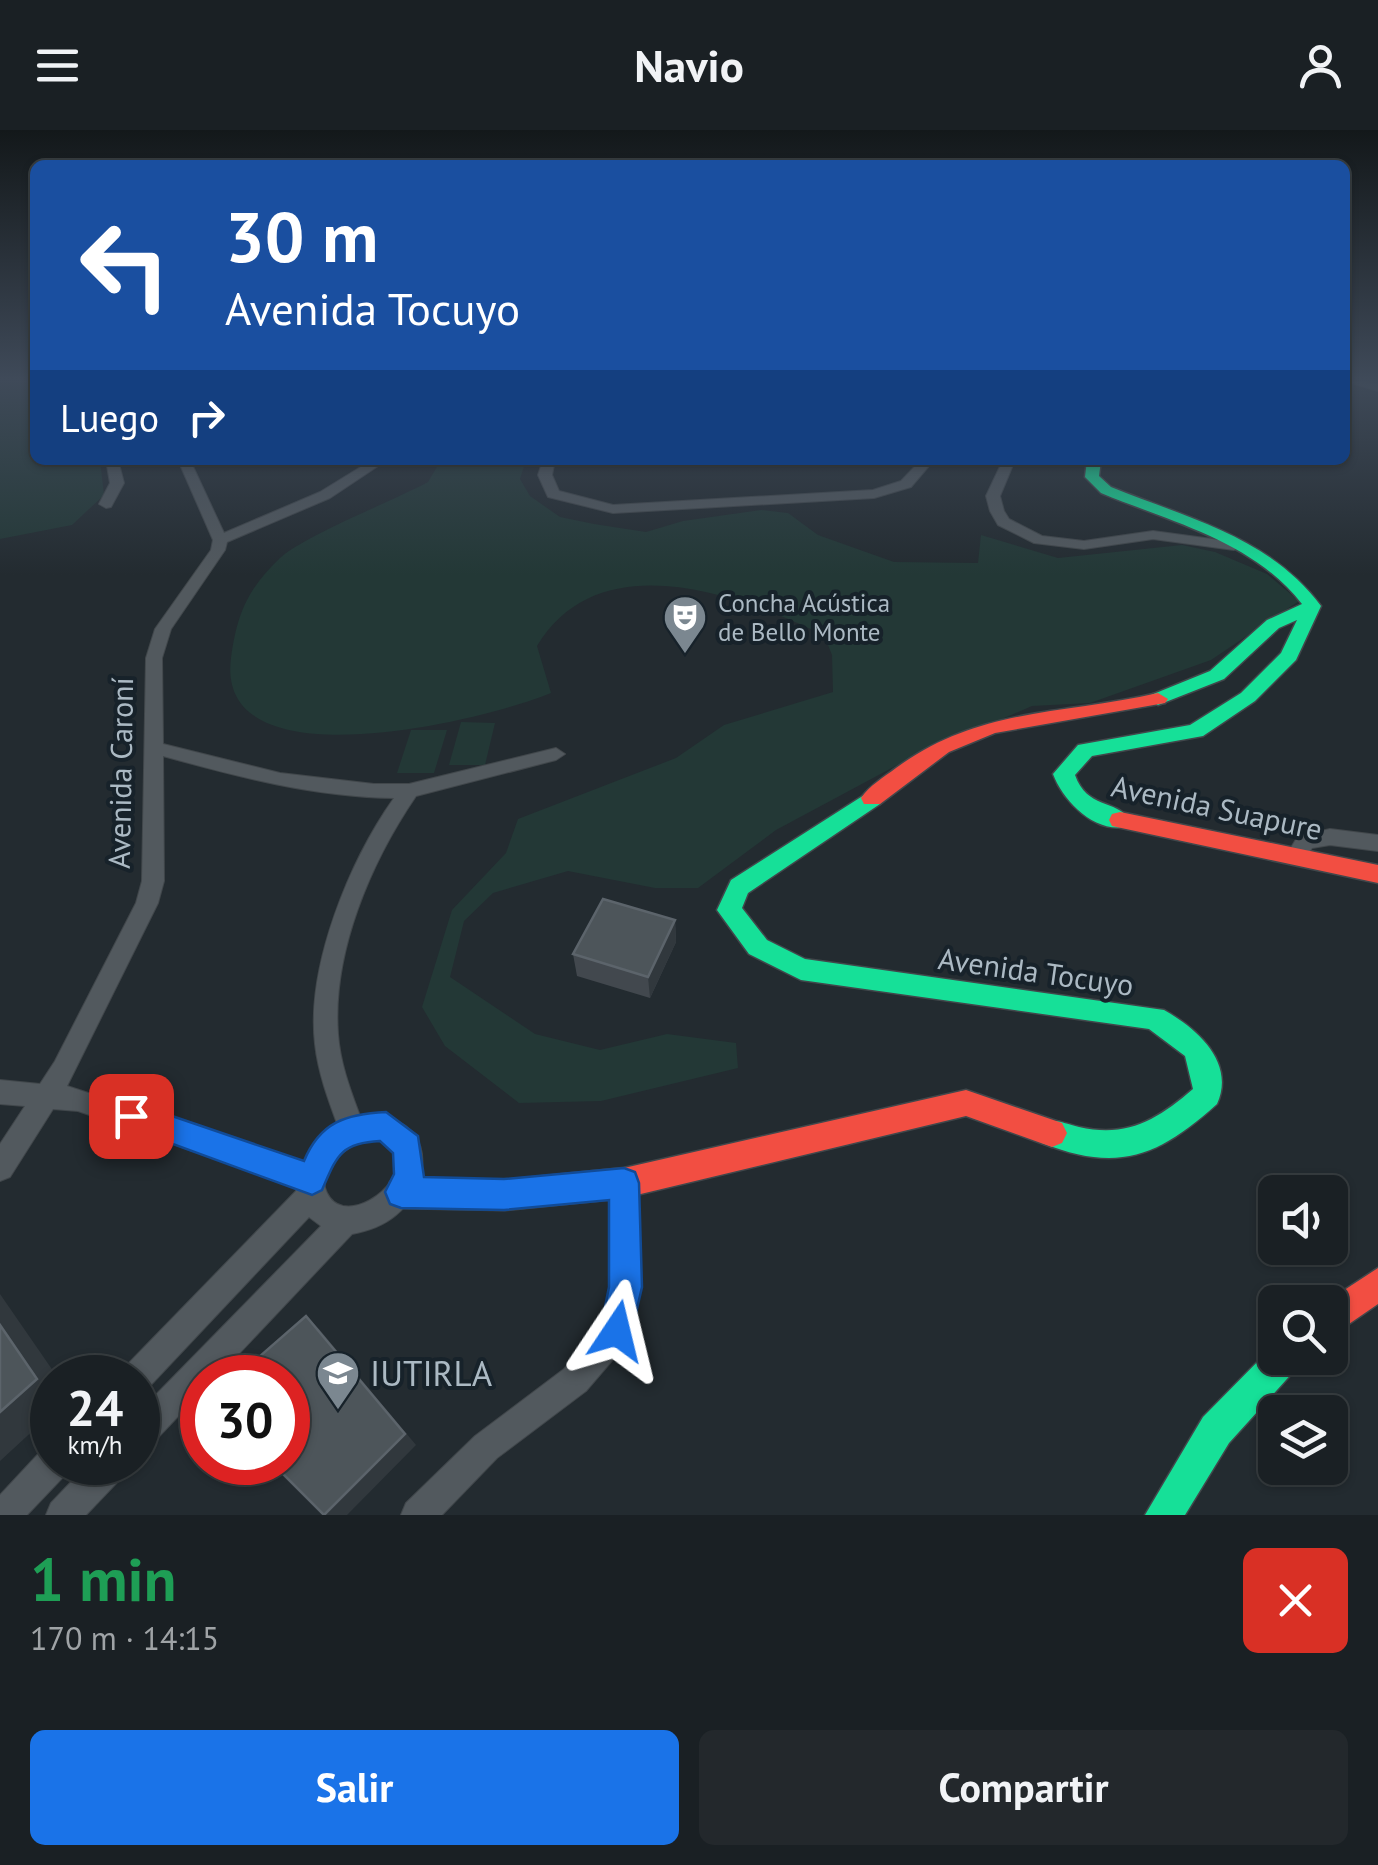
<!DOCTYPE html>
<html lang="es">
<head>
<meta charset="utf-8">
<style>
	body { margin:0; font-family:"PT Sans",sans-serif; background:#23282c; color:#f1f3f6; height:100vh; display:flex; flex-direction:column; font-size:38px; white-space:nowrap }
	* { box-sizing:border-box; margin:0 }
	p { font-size:32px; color:#9fa3a6 }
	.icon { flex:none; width:55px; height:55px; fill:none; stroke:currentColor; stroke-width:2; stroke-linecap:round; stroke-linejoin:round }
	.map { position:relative; height:1385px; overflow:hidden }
	.sheet { display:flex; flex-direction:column; background:#1a2024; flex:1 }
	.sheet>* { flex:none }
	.hud { position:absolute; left:30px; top:30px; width:1320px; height:305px; border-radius:15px; box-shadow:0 2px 8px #0004,0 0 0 2px #383e41; background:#1a4fa0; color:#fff; overflow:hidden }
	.buttons { position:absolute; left:1258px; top:1045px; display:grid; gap:20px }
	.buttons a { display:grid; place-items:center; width:90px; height:90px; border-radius:15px; background:#1a2024; box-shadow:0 2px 8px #0004,0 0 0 2px #383e41; font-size:50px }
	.speed { position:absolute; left:30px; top:1225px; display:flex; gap:20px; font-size:50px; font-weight:700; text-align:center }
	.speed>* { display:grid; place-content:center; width:130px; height:130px; border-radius:50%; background:#1a2024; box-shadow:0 2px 8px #0004,0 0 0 2px #383e41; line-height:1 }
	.speed small { font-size:25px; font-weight:400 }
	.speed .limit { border:15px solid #d22; background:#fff; color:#111 }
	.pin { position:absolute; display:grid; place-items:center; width:85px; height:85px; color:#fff; margin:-42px; border-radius:20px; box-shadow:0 5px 15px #0006 }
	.me { position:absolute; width:110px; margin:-55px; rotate:10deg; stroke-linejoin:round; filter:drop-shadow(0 0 8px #0008) }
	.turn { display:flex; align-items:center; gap:35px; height:210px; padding:0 30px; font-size:45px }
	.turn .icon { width:130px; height:130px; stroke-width:2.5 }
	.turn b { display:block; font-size:70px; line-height:85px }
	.then { display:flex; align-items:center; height:95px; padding:0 30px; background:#0003; gap:20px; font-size:38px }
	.round { display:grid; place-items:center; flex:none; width:105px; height:105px; border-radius:15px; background:#23282c }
	.headline { display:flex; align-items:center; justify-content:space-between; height:170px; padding:0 30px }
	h1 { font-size:60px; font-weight:700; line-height:75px; color:#1e9e55 }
	.primary-button { display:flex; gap:20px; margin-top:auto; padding:20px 30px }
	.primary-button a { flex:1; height:115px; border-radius:15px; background:#1a73e8; color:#fff; font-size:40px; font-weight:700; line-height:115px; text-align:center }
	.primary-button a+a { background:#23282c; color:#f1f3f6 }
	header { display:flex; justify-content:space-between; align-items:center; height:130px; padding:0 30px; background:#1a2024; font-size:45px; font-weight:700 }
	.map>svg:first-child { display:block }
	.green { fill:#233836 }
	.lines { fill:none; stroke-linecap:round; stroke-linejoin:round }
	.street-casing { stroke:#41474b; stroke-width:2 }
	.fast-casing { stroke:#41474b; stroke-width:3 }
	.jam-casing { stroke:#41474b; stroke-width:3 }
	.street { fill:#52595e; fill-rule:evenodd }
	.fast { fill:#16e098; fill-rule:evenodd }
	.jam { fill:#f24e42; fill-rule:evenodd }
	.wall { fill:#42484e }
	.shaded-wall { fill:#31383d }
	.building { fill:#4d555a; stroke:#5c646b; stroke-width:2.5 }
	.route { fill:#1a73e8; stroke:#114b97; stroke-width:2.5 }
	.labels { text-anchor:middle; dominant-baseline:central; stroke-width:8; stroke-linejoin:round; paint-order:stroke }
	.far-poi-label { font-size:25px; fill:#abb9c3; stroke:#17222a; text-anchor:start }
	.street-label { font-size:30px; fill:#abb9c3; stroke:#17222a }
	.near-poi-label { font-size:35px; fill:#abb9c3; stroke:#17222a; text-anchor:start }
</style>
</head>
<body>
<header><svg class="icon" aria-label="menu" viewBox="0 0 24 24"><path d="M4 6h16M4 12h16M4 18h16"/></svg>Navio<svg class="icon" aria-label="person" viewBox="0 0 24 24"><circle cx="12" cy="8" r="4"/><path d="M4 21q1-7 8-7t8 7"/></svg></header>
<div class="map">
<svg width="1378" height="1385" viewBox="0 0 1378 1385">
	<rect width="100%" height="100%" fill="#232b30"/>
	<g class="green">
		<path d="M0,251H35V330H100L104,365L72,395L0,409Z"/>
		<path d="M441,330H526L520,349L530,366L560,387L594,394L646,402L683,391L761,380L788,383L818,405L894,432L978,433L981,405L1058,428L1182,415L1215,422L1267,444L1299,471L1211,530L1090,573L1032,576L901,633L776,700L698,758H655L568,741L493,763L464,791L450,847L535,904L600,920L667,904L736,913L738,938L601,971L519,973L445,916L422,877L452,780L506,723L518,689L676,628L724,595L833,562L832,525L824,505C738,464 599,413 537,516L551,563C489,589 214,658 231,528C237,484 247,460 279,429C303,406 393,371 428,352Z"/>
		<path d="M461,592L495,593L485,635H449Z"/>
		<path d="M411,600H447L434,643H397Z"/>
	</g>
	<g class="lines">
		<g class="street-casing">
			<g id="street">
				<path d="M1349,251L1378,254V261L1351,253Z"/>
				<path d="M106,330H118L124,353L111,377L106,378L99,374L110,353Z"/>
				<path d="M178,330H190L224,403L320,362L372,330H387L330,368L227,412L225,420L171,499L162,528L163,614L280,643L374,654H409L556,618L565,624L556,630L416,666C371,732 332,822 338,904C340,933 350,959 360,986C372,982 380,985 391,989C437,1003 427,1060 396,1085C383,1096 368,1101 352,1104L216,1248H202V1261L149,1317L138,1322V1283L321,1096L309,1087L147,1259L138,1263V1248H121L125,1237L296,1061V1057L78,981L53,979L10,1047L0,1051V1014L25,976L0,974V950L40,954L55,931L136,773L142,751L146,528L155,499L211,420L213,410ZM163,626C239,647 314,667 394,668C350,730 306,836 315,914C318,942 328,969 338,996L320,1009L303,1033L67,956L158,773L164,751ZM370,1007C429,1026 376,1082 343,1076C334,1074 330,1069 327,1063C315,1039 350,1014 370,1007Z"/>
				<path d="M543,330H555L552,345L559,361L613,375L873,360L901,351L921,330H934L911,357L874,368L613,383L548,367L538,345Z"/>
				<path d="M1003,330H1015L1000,366L1004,381L1009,389L1042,406L1084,411L1153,401L1234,412L1241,416L1234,420L1153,409L1084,419L1034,413L998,395L990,381L986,366Z"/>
				<path d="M1330,699L1378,705V721L1330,715L1312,718L1303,732H1289L1286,726L1298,706Z"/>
				<path d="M624,1040L634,1043L638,1053L641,1157L628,1212L586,1261L497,1328L442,1385H401L406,1373L475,1306L564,1239L604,1194L611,1157L610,1053L614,1043Z"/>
				<path d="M52,1316V1332H70L66,1344L27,1385H0V1365L42,1320Z"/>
				<path d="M90,1332H129L125,1344L86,1385H46L51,1373Z"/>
			</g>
		</g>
		<g class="fast-casing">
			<g id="fast">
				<path d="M1087,330H1101L1099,346L1111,357C1187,388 1270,407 1321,476L1296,530L1255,571L1203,606L1092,626L1075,645C1087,679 1115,669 1131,690L1128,696C1096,705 1063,671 1053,644L1078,615L1190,595L1241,563L1281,523L1297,490L1279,498L1224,549L1158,575L1148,569L1151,565L1210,541L1267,490L1302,474C1253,411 1171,392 1101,363L1085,347Z"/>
				<path d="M872,660L880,662L883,668L880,674L748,763L742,778L767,810L805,829L1164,880C1196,898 1236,932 1217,974C1158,1027 1118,1043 1042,1013L1037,1003L1042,993C1056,988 1065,994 1079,997C1127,1008 1157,990 1193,959L1185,926L1149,899L801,850L749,824L717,780L731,750Z"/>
				<path d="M1275,1214V1228H1300L1295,1240L1229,1313L1185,1385H1145L1203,1287Z"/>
			</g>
		</g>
		<g class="jam-casing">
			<g id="jam">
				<path d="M1158,563L1168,569L1165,573L995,603L949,622L880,674H864L861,668C869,656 884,647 896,638C979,577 1063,585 1158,563Z"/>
				<path d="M1120,682L1378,735V753L1112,696L1109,690L1112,684Z"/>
				<path d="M966,960L1062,993L1067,1003L1062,1013L1052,1017L966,986L624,1068L505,1080L401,1078L390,1074L386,1063L390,1052L401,1048L505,1050L624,1038Z"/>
				<path d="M1378,1138V1174L1330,1207V1172H1326Z"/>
			</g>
		</g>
		<use href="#street" class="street"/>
		<use href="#fast" class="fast"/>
		<use href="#jam" class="jam"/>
	</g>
	<path class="wall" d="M675,790L676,812L650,868L577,846L573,824Z"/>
	<g class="shaded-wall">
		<path d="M675,790L676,812L650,868L648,847Z"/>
		<path d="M0,1164L58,1248H52V1283L0,1331Z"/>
		<path d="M306,1186L320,1200L416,1315L347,1385H324Z"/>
	</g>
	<g class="building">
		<path d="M603,769L675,790L648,847L573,824Z"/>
		<path d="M306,1186L405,1304L324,1385L271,1332H288V1248H235Z"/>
		<path d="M0,1195L37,1249L0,1282Z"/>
	</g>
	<linearGradient id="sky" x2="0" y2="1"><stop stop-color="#13181a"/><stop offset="0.56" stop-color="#3f4a59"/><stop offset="1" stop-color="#3f4a59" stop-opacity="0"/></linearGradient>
	<rect width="1378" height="445" fill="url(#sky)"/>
	<path class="route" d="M131,972L304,1031C320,992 346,984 386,982L418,1006L424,1047L504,1049L624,1038L635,1042L639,1053L642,1157L629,1213L617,1218L605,1213L600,1201L609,1157V1070L504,1080L401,1078L390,1074L385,1062L394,1044L393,1023L380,1011C340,1013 337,1026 322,1060L312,1065L121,995L116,986L121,976Z"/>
	<defs>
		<g id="theatre-pin" transform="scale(2.25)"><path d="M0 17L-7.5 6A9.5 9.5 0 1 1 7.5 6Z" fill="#7b8790" stroke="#17222a"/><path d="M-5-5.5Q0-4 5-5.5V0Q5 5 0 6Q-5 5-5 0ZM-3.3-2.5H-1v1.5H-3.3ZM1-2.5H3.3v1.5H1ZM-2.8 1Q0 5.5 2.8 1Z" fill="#fff"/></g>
		<g id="university-pin" transform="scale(2.25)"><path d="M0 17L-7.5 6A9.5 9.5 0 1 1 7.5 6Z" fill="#7b8790" stroke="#17222a"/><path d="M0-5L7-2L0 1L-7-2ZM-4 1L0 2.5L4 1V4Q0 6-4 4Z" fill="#fff"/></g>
	</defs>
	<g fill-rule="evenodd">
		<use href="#theatre-pin" x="685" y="487"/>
		<use href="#university-pin" x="338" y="1243"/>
	</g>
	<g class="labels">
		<g class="far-poi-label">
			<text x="718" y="473">Concha Acústica<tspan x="718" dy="29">de Bello Monte</tspan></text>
		</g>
		<g class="street-label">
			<text transform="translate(120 643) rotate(-89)">Avenida Caroní</text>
			<text transform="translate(1217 677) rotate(12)">Avenida Suapure</text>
			<text transform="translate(1036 841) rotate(8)">Avenida Tocuyo</text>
		</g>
		<g class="near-poi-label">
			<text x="370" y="1243">IUTIRLA</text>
		</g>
	</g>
</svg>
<div class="buttons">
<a><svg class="icon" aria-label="sound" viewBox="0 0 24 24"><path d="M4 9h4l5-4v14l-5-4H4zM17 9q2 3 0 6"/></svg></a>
<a><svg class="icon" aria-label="search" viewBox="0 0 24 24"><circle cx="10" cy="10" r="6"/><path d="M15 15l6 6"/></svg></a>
<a><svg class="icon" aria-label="layers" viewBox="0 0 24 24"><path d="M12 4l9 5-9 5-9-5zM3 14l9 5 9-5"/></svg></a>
</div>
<div class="speed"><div>24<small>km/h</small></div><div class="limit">30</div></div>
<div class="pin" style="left:131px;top:986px;background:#d93025"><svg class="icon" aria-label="arrive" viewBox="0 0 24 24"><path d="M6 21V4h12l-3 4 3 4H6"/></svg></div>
<svg class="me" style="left:617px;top:1201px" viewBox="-20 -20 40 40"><path d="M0-17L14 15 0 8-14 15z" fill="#1a73e8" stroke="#fff" stroke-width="4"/></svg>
<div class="hud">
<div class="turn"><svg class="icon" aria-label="left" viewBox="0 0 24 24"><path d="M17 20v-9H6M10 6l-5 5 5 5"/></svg><div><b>30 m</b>Avenida Tocuyo</div></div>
<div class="then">Luego<svg class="icon" aria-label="right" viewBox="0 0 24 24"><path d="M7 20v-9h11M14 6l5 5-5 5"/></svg></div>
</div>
</div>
<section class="sheet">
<div class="headline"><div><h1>1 min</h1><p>170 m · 14:15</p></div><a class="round" style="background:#d93025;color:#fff"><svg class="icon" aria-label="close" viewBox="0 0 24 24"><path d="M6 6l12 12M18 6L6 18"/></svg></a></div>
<div class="primary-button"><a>Salir</a><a>Compartir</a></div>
</section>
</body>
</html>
